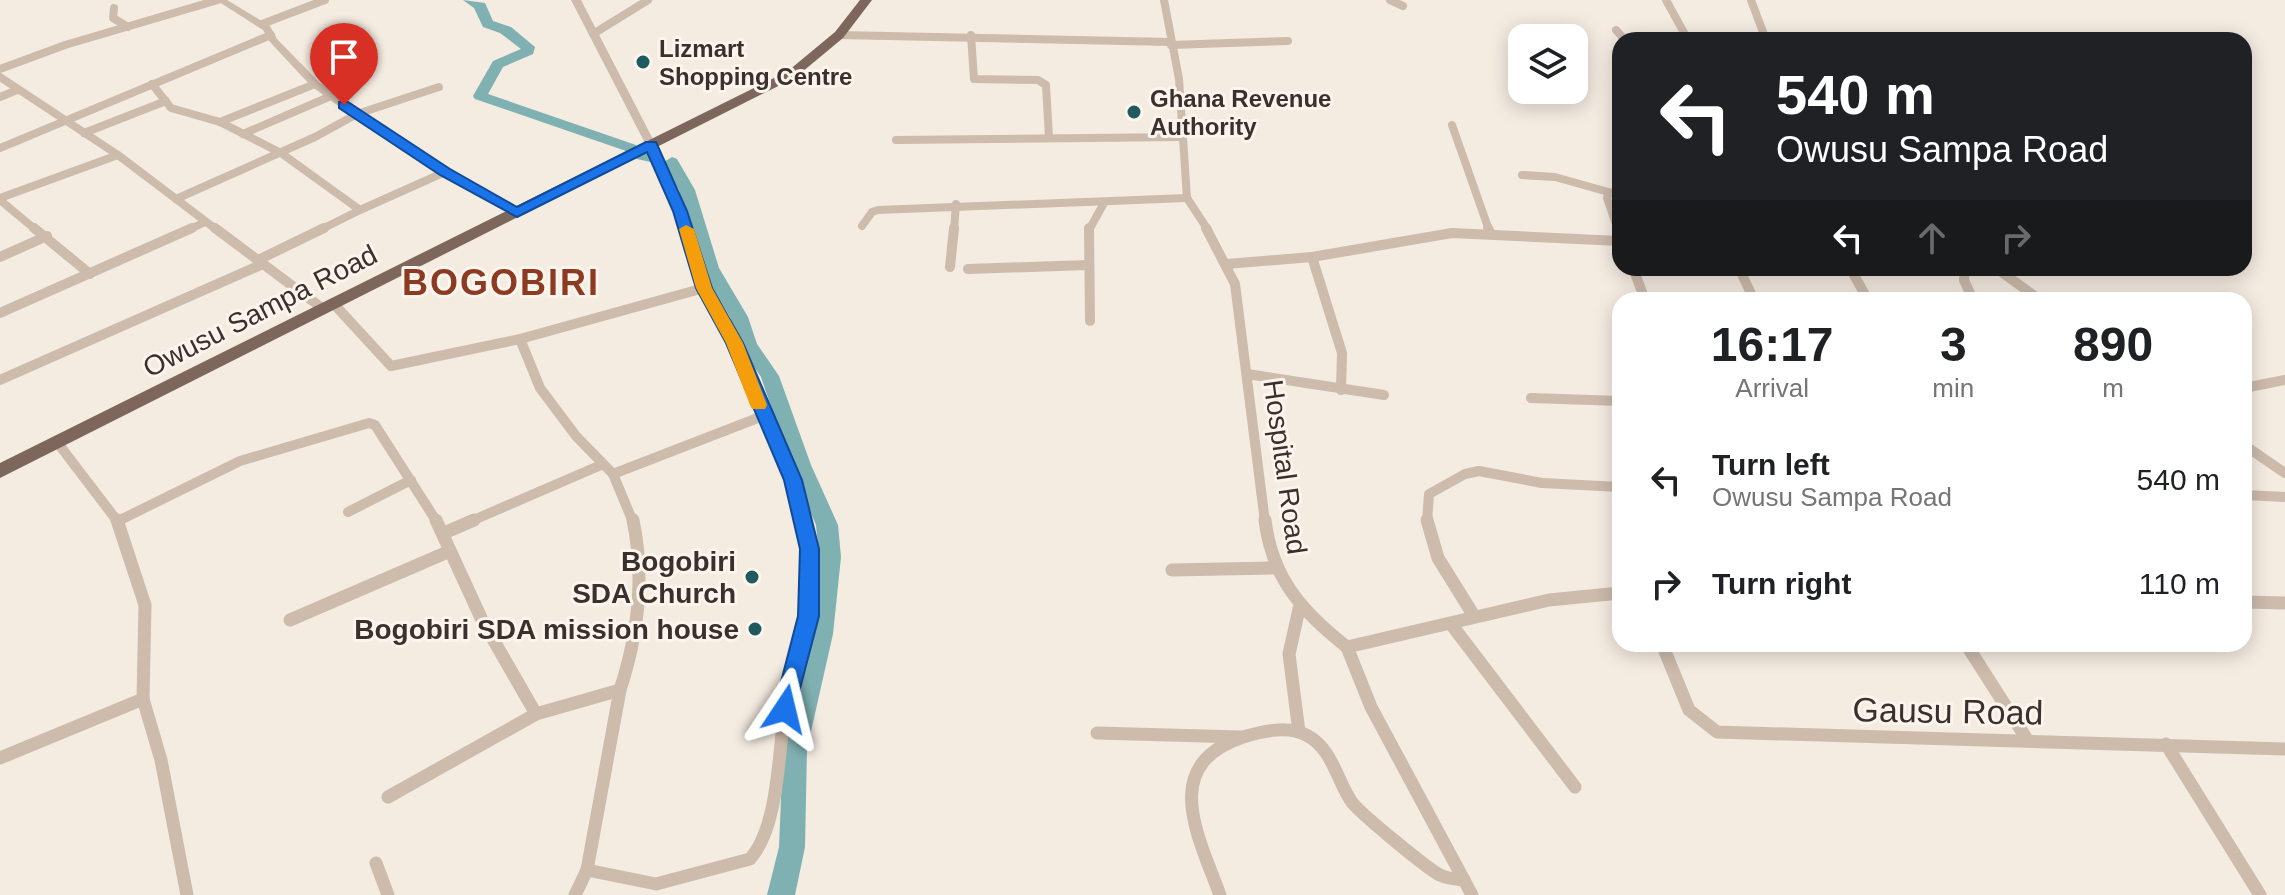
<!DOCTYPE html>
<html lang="en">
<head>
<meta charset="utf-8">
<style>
	body { margin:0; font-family:Arial,sans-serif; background:#f6f6f6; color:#202124; height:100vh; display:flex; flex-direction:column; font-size:30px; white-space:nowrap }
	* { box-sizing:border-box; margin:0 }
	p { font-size:26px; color:#757577 }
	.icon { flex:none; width:44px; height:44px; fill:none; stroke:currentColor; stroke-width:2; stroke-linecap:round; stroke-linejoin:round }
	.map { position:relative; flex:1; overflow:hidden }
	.panel { position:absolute; left:1612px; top:292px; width:640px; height:360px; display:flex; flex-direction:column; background:#fff; border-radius:24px; box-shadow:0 4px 20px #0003 }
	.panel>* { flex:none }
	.top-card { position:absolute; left:1612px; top:32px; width:640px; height:244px; border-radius:24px; box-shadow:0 4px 20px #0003; background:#202124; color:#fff; overflow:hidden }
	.tools { position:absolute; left:1508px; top:24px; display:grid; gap:16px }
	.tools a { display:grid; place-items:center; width:80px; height:80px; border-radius:16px; background:#fff; box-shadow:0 4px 20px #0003; font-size:40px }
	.pin { position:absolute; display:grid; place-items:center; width:68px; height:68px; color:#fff; margin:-82px -34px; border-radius:50% 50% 50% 0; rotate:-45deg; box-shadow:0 0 8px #0007 }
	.pin .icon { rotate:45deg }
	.me { position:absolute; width:88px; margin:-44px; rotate:10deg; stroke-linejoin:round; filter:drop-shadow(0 0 6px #0008) }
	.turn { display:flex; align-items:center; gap:28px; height:168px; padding:0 32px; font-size:36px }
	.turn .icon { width:104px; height:104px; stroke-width:2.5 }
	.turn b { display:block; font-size:56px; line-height:68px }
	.lanes { display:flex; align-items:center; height:76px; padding:0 32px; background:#0003; justify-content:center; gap:40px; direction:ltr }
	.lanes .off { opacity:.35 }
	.eta { display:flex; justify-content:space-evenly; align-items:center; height:136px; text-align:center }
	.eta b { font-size:48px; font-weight:600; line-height:56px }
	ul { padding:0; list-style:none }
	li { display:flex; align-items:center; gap:24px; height:104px; padding:0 32px }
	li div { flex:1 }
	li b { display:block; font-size:30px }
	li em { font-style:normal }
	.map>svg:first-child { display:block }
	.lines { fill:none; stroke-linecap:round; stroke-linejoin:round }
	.river { fill:#7fb0b2; fill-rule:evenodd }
	.minor-far2 { stroke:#cdbbac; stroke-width:8 }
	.minor-far1 { stroke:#cdbbac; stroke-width:10 }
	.minor { stroke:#cdbbac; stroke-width:13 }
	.tertiary { fill:#cdbbac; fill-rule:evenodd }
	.primary { fill:#7d675c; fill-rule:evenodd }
	.route { fill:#1a73e8; stroke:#114b97; stroke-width:2 }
	.slow { fill:#f59e0b }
	.poi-dot { fill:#1f5a5e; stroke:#fbf5ee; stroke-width:3 }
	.labels { text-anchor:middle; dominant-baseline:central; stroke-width:6; stroke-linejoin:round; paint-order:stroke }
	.far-poi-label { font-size:24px; font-weight:bold; fill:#3b302b; stroke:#fbf5ee; text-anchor:start }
	.street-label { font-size:28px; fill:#3b302b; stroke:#fbf5ee }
	.poi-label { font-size:28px; font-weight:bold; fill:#3b302b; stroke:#fbf5ee; text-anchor:end }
	.near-street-label { font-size:34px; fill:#3b302b; stroke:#fbf5ee }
	.district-label { font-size:36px; font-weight:bold; letter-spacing:2px; fill:#8c3b22; stroke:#fbf5ee }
</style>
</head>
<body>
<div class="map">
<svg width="2285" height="895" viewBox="0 0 2285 895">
	<rect width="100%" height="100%" fill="#f4ebe1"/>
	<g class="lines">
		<g class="river">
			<path d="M463,0L485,3L493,21L511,27L535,47L533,54L503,67L488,94L636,145V151H626L475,99L473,96L493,61L521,49L500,33L483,27L474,8Z"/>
			<path d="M642,151L655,157V163L637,159L634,156Z"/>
			<path d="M672,157L677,159L695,190L719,268L748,317L757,344L779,376L811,465L838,525L841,557L833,634L807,749L805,847L795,895H767L779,847L783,749L811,634L819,557L816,525L791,465L761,377L739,345L730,317L701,268L679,190L664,162Z"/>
		</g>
		<g class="minor-far2">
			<path d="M1164,0L1179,79L1187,198L1208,230"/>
			<path d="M1390,0L1403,6"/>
			<path d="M1666,0L1688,40"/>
			<path d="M1751,0L1766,40"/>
			<path d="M114,8L113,18L128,27"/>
			<path d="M262,24L325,0"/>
			<path d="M1616,30L1625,40"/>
			<path d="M593,34L648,0"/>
			<path d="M839,35L1171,42"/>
			<path d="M971,35L974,79L1038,80L1046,85L1049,138"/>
			<path d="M1171,45L1288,41"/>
			<path d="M0,69L65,45L218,0"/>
			<path d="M0,77L118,155L217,230"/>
			<path d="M152,84L171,108L220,122L281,153L360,210L320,230"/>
			<path d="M0,97L17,90"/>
			<path d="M220,122L315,84"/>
			<path d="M1452,125L1489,230"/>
			<path d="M84,133L166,101"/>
			<path d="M243,134L331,96"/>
			<path d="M896,140L1183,137"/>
			<path d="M651,145L686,230"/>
			<path d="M0,148L271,35"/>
			<path d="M1522,175L1555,177L1612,193"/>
			<path d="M1617,193L1608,194L1607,198L1618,230"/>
			<path d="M0,198L118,155"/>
			<path d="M176,199L315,137L357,114L439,87"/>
			<path d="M0,200L36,230"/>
			<path d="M360,210L445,172"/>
			<path d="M862,226L872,212L878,210L1187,198"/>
			<path d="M188,230L205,222"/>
			<path d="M954,230L956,204"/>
			<path d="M1089,230L1104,203"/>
		</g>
		<g class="minor-far1">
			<path d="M34,228L90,274"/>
			<path d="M215,228L322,308"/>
			<path d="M685,228L704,288L734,343L793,480L803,522"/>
			<path d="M1089,228L1090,321"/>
			<path d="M1206,228L1235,284L1265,522"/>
			<path d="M1488,228L1490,233"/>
			<path d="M1618,228L1620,234"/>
			<path d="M0,257L47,236"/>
			<path d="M1312,257L1342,353L1341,390"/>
			<path d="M258,260L324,228"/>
			<path d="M1227,264L1312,257L1452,233L1620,241"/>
			<path d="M950,267L954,228"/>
			<path d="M1633,268L1645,300"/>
			<path d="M1739,268L1754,300"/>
			<path d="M1850,268L1868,300"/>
			<path d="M1965,268L1964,280L1973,300"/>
			<path d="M1996,268L2040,300"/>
			<path d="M968,269L1088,265"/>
			<path d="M333,303L391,366L520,339"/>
			<path d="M0,313L192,228"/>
			<path d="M1247,374L1384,395"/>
			<path d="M0,380L263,264"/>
			<path d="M2244,388L2285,380"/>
			<path d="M1531,398L1620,401"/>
			<path d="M57,442L118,522"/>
			<path d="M2244,445L2285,473"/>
			<path d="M613,474L763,416"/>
			<path d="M2244,495L2285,497"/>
			<path d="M348,512L411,480"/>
			<path d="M118,521L240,461L369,423L375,425L437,522"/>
			<path d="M469,522L601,465"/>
			<path d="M633,522L613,474L576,436L540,388L520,339L704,288"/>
			<path d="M1427,522L1429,494L1465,474L1479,471L1542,483L1620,487"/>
		</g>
		<g class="minor">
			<path d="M117,520L145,605L143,699L161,760L187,895"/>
			<path d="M436,520L482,620L536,714L620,690C638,635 645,577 633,520"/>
			<path d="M1265,520C1272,578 1302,612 1347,647L1549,600L1620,593"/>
			<path d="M1427,520L1438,558L1474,616"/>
			<path d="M444,533L474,520"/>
			<path d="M1172,570L1273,568"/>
			<path d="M2244,602L2285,603"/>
			<path d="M1299,609L1289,654L1299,732"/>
			<path d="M290,620L450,551"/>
			<path d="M1451,624L1575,787"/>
			<path d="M1662,644L1689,710L1717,732L2285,749"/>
			<path d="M1966,644L2028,741"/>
			<path d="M1347,647L1371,707L1472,895"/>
			<path d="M620,690L587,870L656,884L750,859C782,823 778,736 788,688C794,664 804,641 808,617C813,586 809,550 802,520"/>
			<path d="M1097,733L1240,737"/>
			<path d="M2166,744L2260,895"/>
			<path d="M0,758L143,699"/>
			<path d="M388,797L536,714"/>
			<path d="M376,863L388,895"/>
			<path d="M575,895L587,870"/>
			<path d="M1220,895C1198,835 1159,765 1243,737C1263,731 1289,725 1308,736C1332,749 1337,780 1351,801C1357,811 1429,870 1440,875C1448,879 1456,879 1464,880"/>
		</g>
		<g class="tertiary">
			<path d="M216,0H227L270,26L277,39L319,82L348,103L449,170L521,211V215H513L441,174L340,107L311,86L270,42L263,30Z"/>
			<path d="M571,0H581L656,145L655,147H647L646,145Z"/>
		</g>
		<path class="primary" d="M860,0H872L843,38L796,77L0,478V463L788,71L835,32Z"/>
	</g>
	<path class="route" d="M339,102H348L450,169L517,207L646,142H656L687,211L712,288L743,343L802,480L819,549V616L793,715H778L774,709L798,616L800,549L784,480L726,343L696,288L673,211L647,152L517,217L440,175L339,108Z"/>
	<path class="slow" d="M686,225L694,229L712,288L743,343L767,405L765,409H752L750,405L726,343L696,288L679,229Z"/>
	<g class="poi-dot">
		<circle cx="643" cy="62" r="8"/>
		<circle cx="1134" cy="112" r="8"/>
		<circle cx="752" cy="577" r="8"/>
		<circle cx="755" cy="629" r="8"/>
	</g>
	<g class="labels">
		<g class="far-poi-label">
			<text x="659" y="48">Lizmart<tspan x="659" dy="28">Shopping Centre</tspan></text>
			<text x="1150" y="98">Ghana Revenue<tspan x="1150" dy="28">Authority</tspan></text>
		</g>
		<g class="street-label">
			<text transform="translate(260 311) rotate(-27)">Owusu Sampa Road</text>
			<text transform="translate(1285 467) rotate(82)">Hospital Road</text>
		</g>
		<g class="poi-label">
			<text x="736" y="561">Bogobiri<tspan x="736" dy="32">SDA Church</tspan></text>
			<text x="739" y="629">Bogobiri SDA mission house</text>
		</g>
		<g class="near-street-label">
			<text transform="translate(1948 711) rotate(1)">Gausu Road</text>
		</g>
		<g class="district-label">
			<text x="501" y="282">BOGOBIRI</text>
		</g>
	</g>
</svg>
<div class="tools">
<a><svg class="icon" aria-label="layers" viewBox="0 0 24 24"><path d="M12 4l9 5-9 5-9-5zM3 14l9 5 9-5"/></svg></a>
</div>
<div class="pin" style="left:344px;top:105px;background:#d93025"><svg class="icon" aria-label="arrive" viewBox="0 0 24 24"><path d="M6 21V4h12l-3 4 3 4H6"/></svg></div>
<svg class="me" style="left:785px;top:709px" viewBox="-20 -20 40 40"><path d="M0-17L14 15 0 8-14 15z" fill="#1a73e8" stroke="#fff" stroke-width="4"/></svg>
<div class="top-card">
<div class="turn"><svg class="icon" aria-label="left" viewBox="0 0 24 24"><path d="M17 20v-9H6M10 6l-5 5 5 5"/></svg><div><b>540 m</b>Owusu Sampa Road</div></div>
<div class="lanes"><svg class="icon" aria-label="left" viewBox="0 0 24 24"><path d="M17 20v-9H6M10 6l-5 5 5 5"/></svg><svg class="icon off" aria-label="ahead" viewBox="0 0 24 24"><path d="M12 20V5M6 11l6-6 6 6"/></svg><svg class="icon off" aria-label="right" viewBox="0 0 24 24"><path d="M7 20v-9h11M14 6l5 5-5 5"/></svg></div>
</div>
<section class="panel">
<div class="eta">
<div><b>16:17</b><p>Arrival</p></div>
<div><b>3</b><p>min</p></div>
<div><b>890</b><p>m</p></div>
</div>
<ul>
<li><svg class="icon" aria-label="left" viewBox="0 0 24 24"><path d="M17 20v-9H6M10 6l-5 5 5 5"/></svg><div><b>Turn left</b><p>Owusu Sampa Road</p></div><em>540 m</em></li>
<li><svg class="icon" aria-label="right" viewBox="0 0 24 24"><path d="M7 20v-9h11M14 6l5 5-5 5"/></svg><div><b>Turn right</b></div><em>110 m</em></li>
</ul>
</section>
</div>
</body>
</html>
